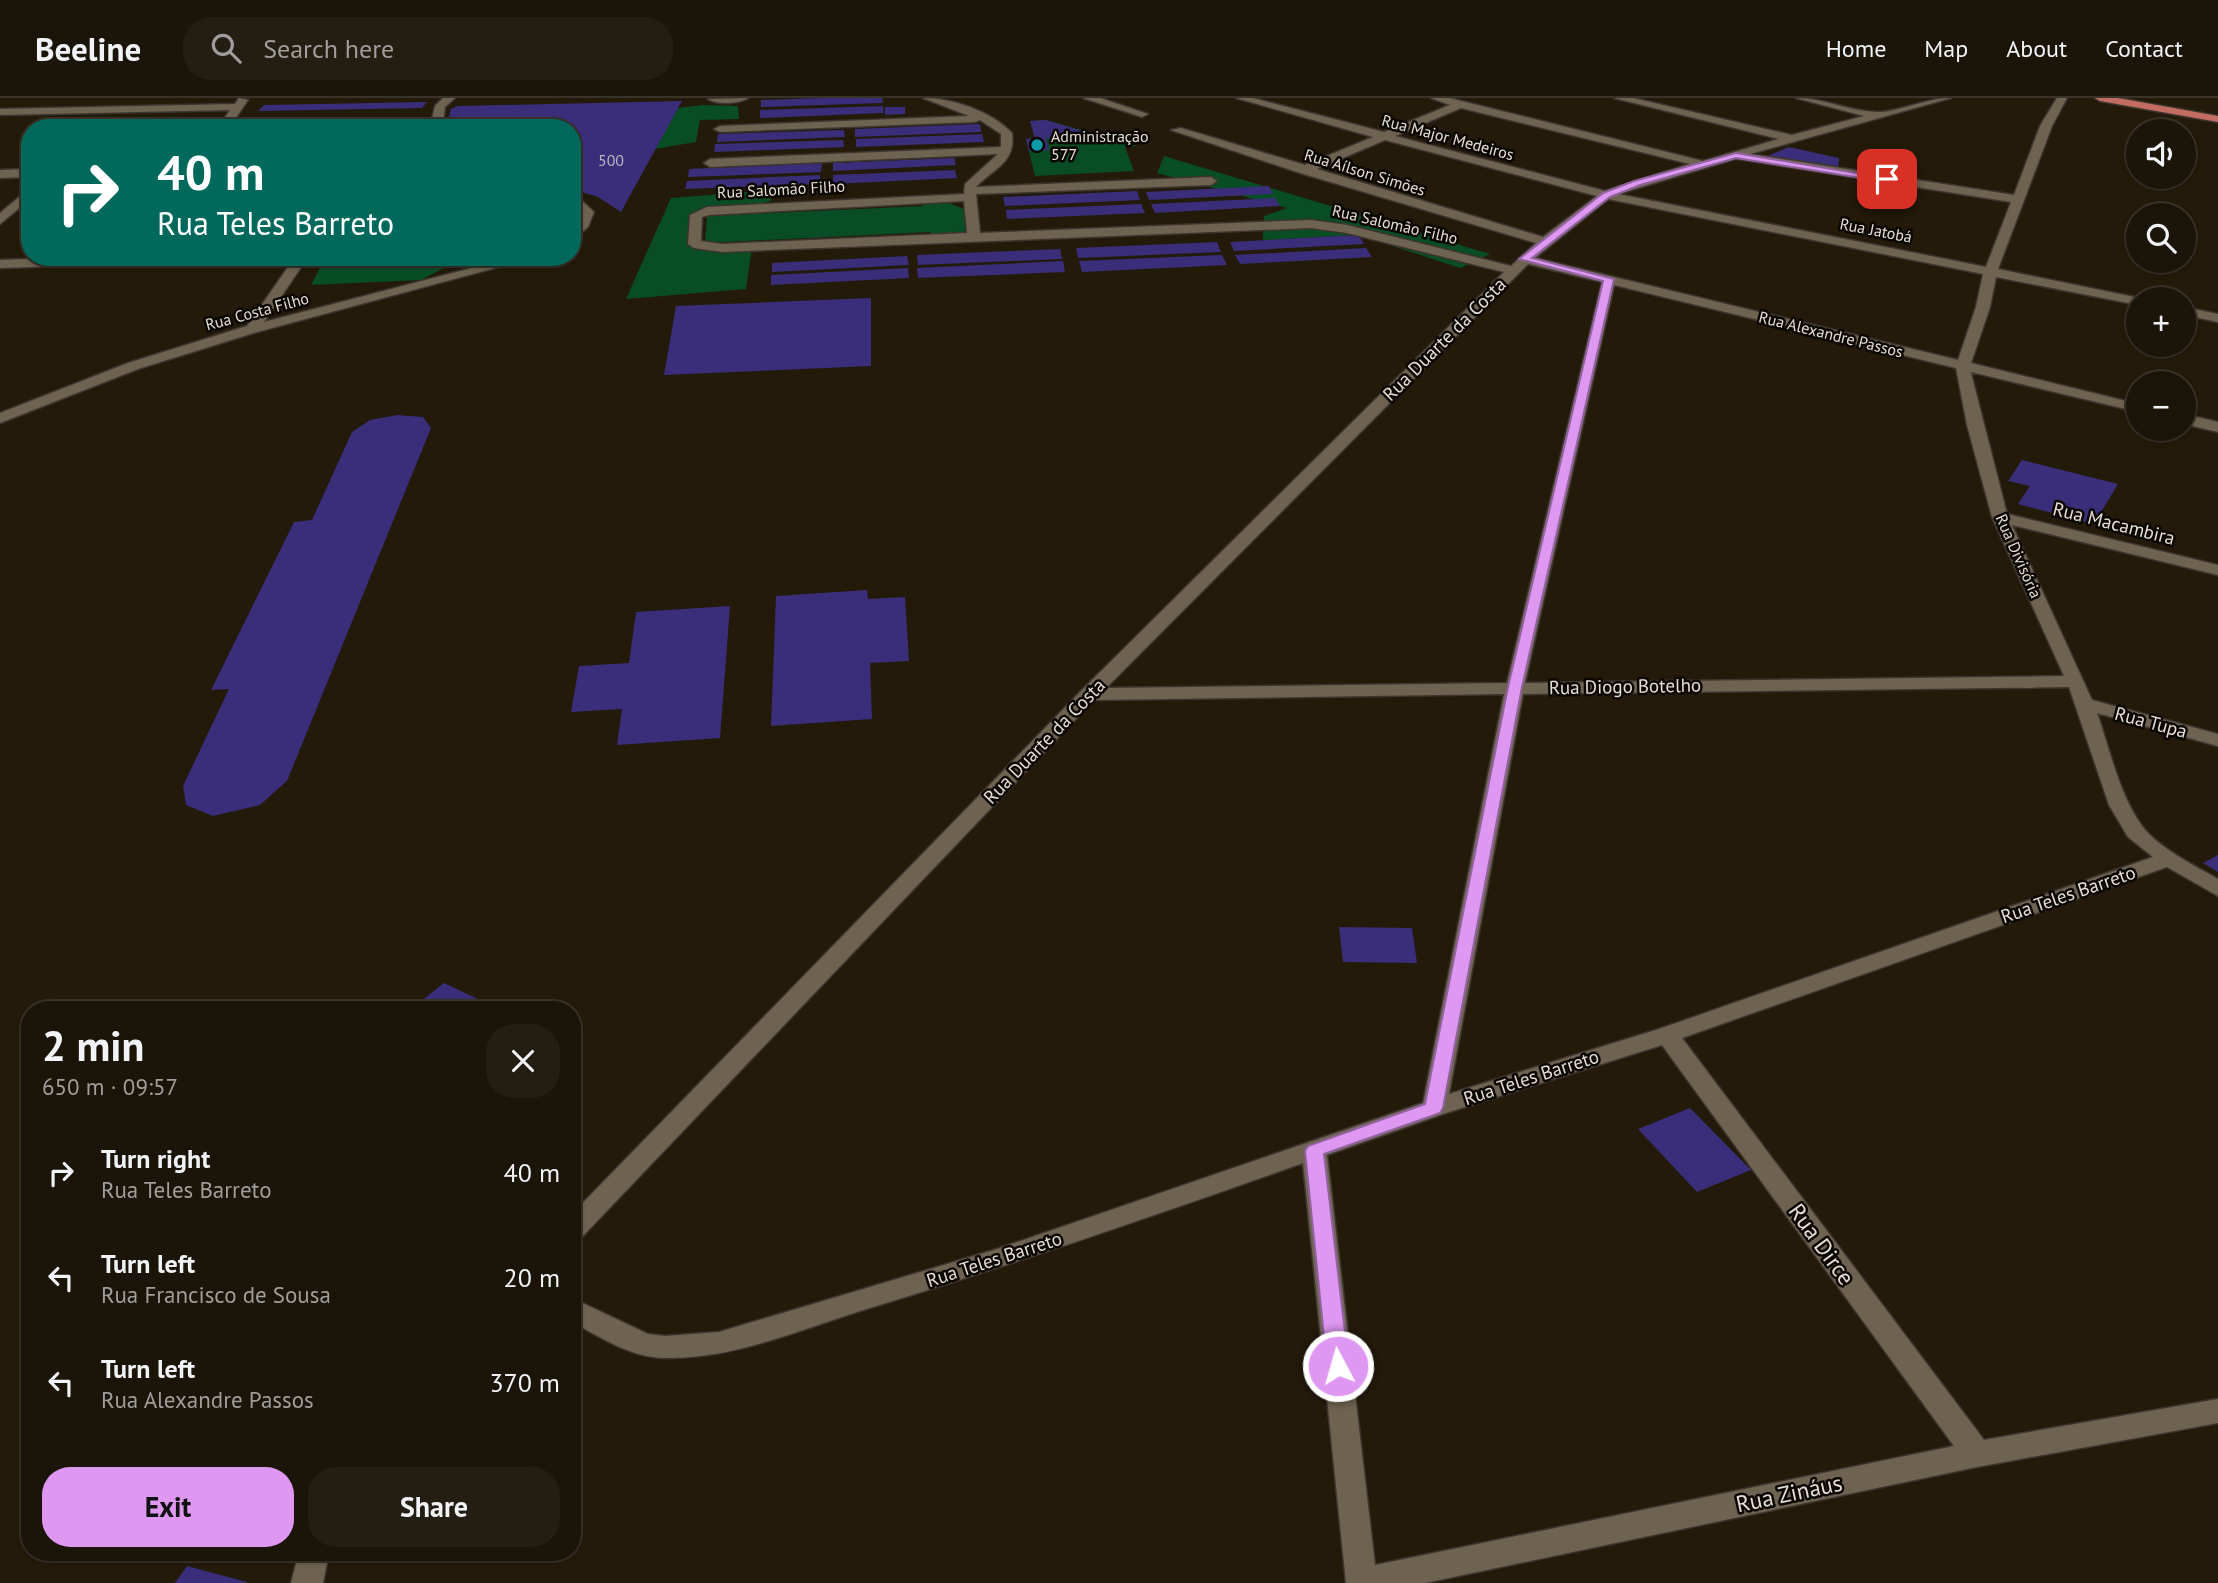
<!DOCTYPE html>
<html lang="en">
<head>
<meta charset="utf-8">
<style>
	body { margin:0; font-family:"PT Sans",sans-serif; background:#241d12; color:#f1f3f6; height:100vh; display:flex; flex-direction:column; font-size:26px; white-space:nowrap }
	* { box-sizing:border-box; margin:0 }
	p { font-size:23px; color:#a09e9c }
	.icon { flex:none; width:38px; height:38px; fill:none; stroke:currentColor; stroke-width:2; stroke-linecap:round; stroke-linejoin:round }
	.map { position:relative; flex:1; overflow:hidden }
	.side { position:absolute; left:21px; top:903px; width:560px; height:560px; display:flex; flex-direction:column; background:#1b1408; border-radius:28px; box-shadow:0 2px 5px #0004,0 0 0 2px #393329 }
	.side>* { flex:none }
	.guide { position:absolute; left:21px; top:21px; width:560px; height:147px; border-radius:28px; box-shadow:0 2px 5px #0004,0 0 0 2px #393329; background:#00695c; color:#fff; overflow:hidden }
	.fabs { position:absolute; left:2126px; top:21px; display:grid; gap:14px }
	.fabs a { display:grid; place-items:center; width:70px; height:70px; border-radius:50%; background:#1b1408; box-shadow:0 2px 5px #0004,0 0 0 2px #393329; font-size:35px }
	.pin { position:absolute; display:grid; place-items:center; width:60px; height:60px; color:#fff; margin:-30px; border-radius:14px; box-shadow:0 4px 10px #0006 }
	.me { position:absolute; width:77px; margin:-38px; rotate:354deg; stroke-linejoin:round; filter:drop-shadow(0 0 5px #0008) }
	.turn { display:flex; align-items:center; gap:24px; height:147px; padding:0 21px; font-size:32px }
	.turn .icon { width:91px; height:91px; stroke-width:2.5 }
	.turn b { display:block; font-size:49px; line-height:60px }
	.round { display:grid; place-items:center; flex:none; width:74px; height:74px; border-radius:28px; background:#241d12 }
	.head { display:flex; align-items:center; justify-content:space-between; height:119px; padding:0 21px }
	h1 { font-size:42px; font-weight:600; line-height:52px }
	.cta { display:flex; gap:14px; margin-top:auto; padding:14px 21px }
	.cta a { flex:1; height:80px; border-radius:28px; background:#de98f2; color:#111; font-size:28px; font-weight:600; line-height:80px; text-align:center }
	.cta a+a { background:#241d12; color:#f1f3f6 }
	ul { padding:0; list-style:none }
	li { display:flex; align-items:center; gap:21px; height:105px; padding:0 21px }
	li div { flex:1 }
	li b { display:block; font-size:26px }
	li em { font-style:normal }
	header { display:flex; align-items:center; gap:42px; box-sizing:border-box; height:98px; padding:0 35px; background:#1b1408; border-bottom:2px solid #393329 }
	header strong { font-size:33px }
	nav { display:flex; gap:38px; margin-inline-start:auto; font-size:24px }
	.search { width:490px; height:63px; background:#241d12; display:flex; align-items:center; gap:18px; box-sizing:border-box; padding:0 24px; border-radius:28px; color:#a09e9c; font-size:26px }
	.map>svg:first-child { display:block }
	.green { fill:#094d24 }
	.building { fill:#3a2d7a }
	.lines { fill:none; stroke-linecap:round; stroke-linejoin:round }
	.minor-casing { stroke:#3d352f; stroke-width:3 }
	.major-casing { stroke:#3d352f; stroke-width:3 }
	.minor { fill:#6e6250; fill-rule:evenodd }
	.major { fill:#c36c61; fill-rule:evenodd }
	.route { fill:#de98f2; stroke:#90639d; stroke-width:2 }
	.culture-dot { fill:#0f9aa8; stroke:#0a0602; stroke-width:2.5 }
	.labels { text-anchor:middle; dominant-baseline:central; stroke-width:5; stroke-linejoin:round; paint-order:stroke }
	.far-poi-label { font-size:16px; fill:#e5ded4; stroke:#0a0602; text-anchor:start }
	.far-street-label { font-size:16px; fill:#e5ded4; stroke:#0a0602 }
	.number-label { font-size:16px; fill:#bab2be }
	.street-label { font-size:19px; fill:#e5ded4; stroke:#0a0602 }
	.near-street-label { font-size:23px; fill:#e5ded4; stroke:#0a0602 }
</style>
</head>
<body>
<header>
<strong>Beeline</strong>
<div class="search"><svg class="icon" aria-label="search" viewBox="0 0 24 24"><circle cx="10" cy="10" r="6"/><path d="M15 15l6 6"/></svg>Search here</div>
<nav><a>Home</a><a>Map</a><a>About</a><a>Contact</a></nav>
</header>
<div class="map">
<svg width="2218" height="1485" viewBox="0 0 2218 1485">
	<rect width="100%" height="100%" fill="#241a0a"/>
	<g class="green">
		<path d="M703,7L738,8L739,21L700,22L696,44L625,56L641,14Z"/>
		<path d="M1046,22L1137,48L1125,49L1134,73L1035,78L1026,41L1035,40L1030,23Z"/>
		<path d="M1164,58L1490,156L1460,170L1359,137L1263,142L1264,118L1287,110L1157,75Z"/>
		<path d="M746,94L762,96L772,102L754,109L700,111L694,146L752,149L746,191L626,201L671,100Z"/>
		<path d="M944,103L964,111L967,130L964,134L953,138L932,139L930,134L705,145L707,118L923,108V104Z"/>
		<path d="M393,159H448L444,170L421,182L311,187L324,162Z"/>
	</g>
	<g class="building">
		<path d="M822,0H882L883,5L761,9V2Z"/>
		<path d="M682,3L621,114L598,99L572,91V30H446L451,11L458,8Z"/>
		<path d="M427,4L422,10L258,13L264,7Z"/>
		<path d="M883,8L884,15L760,20V12Z"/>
		<path d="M885,9H905V16L885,17Z"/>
		<path d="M422,19L416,26L252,29L259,21Z"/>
		<path d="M1046,22L1082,33L1074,39L1046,40L1049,52L1029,53L1026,41H1035L1030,23Z"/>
		<path d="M980,26L981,34L855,39V31Z"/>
		<path d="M844,32L845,39L717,44L718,36Z"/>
		<path d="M982,36L984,44L856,49V41Z"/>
		<path d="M843,42L844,49L714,54L715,46Z"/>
		<path d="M1789,49L1839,60L1838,73L1762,60Z"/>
		<path d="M954,60L956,67L833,73V65Z"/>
		<path d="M822,65L821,74L688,79L689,71Z"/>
		<path d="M955,72L957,80L833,86V77Z"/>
		<path d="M820,77V86L685,91L687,83Z"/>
		<path d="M1269,88L1273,96L1149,102L1146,94Z"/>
		<path d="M1137,93L1140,102L1005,108L1003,99Z"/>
		<path d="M1275,100L1280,108L1155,115L1151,106Z"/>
		<path d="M1141,106L1145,115L1007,121L1006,112Z"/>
		<path d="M1359,137L1364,146L1234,153L1230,144Z"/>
		<path d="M1217,144L1221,154L1078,160L1076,150Z"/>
		<path d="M1366,150L1372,159L1240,166L1235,157Z"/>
		<path d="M1060,151L1062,161L918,167L917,157Z"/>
		<path d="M1222,157L1227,167L1082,174L1079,163Z"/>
		<path d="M907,158L909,167L772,174V165Z"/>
		<path d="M1063,163L1065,174L918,180L917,170Z"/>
		<path d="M908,170L909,180L771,187V177Z"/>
		<path d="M871,200V268L664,277L676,208Z"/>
		<path d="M397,317L423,319L431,330L287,683L260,707L213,718L186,707L183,688L229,591L211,592L294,424L312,422L352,334L370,322Z"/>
		<path d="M2022,362L2118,386L2094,426L2018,406L2030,388L2008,383Z"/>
		<path d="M867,492L868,501L905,499L909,563L870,565L872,621L771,628L776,498Z"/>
		<path d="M730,508L720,640L617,647L622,611L571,614L579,568L629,565L636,514Z"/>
		<path d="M2218,757V774L2203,765Z"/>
		<path d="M1339,829L1412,830L1417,865L1343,864Z"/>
		<path d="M444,885L501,912H410Z"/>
		<path d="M1690,1010L1751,1072L1697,1094L1638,1031Z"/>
		<path d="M187,1468L247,1484V1485H175Z"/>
	</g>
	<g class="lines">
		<g class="minor-casing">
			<g id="minor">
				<path d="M239,0L248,2L229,30H218L230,12L0,17V11L235,6Z"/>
				<path d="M443,0H455L445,9L442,30H430L435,8Z"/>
				<path d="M748,0C739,6 717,7 708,1Z"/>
				<path d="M923,0C952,0 991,13 1012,35C1016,65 994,70 976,89L1211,79L1217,83L1211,87L976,96L980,135L1311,122L1347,127L1511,168L1536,145L1300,75L1171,32L1181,30L1305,67L1373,39L1236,0H1253L1384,34L1450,7L1431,0H1449L1703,63L1779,41L1614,0H1633L1792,37L1864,18L1796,0C1824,0 1849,13 1876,14C1897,15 1925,0 1951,0L1750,56L2014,97L2040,28L2057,0H2067L2052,28L1998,171L2144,201H2138V207L1996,179L1990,209L1971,265L2138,306V314L1971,274L1972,279L2007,416L2218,467V477L2012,427L2092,602L2218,636V648L2097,615C2110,652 2119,696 2142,728C2157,749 2195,768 2218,781V798L2167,769L1682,940L1984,1342L2218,1301V1325L1977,1369L1425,1485H1346L1303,1065C1156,1117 1009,1168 860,1213C797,1233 732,1261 665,1260C632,1260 600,1239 572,1224V1200L648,1236L665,1238L719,1234L994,1152L1423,1005L1504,596L1094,602L581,1140L572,1143V1116L1082,592L1504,174L1347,135L1311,130L722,154L694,150L688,146L690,117L707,109L964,96L965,86L998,56L710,69L704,65L710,61L1001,49V36L980,22L975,24L720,34L714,31L720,28L969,18ZM1461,10L1690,66L1605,93L1395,38ZM1385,42L1597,98L1543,139L1317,71ZM1735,61H1739L2011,104L1986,169L1618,96ZM1608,101L1983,176L1976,209L1958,262L1535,160ZM964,103L967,135L722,146L701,143L702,119L709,117ZM1528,166L1602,184L1507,585L1106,590ZM1614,187L1956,270L1967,327L1992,419L2064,578L1525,585ZM2069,589L2109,707L2128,739L2153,759L1659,931L1449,996L1523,596ZM1662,947L1954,1348L1375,1467L1327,1057L1443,1016Z"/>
				<path d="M1083,0H1100L1148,16L1142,19Z"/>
				<path d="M30,71V79L0,80V72Z"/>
				<path d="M30,90V101L0,126V115Z"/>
				<path d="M572,94L594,114L588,129L572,142V131L578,125L582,115L572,105Z"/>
				<path d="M86,159H219L213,163L0,170V162Z"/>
				<path d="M295,159H308L264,224L514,159H536L257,234L138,271L0,325V315L128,265L247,228Z"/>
				<path d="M2184,209L2218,216V224L2184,217Z"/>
				<path d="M2184,316L2218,324V334L2184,326Z"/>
				<path d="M299,1454H329L323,1485H291Z"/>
			</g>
		</g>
		<g class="major-casing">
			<path id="major" d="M2095,0H2118L2218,18V24L2100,3Z"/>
		</g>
		<use href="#minor" class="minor"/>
		<use href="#major" class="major"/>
	</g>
	<path class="route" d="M1736,55L1891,81L1887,84L1736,60L1640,87L1610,99L1532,160L1614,181L1522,589L1443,1010L1440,1015L1324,1056L1349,1268L1346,1274L1338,1277L1330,1274L1327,1268L1305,1053L1308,1048L1425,1006L1508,589L1603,183L1519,161L1603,95L1634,83Z"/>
	<circle class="culture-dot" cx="1037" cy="47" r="7"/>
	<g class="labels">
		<g class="far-poi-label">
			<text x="1051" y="38">Administração<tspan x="1051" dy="18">577</tspan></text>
		</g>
		<g class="far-street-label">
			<text transform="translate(1448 39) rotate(15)">Rua Major Medeiros</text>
			<text transform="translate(1365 74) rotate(17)">Rua Aílson Simões</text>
			<text transform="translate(781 91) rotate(-3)">Rua Salomão Filho</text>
			<text transform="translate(1395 126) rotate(13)">Rua Salomão Filho</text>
			<text transform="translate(1876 132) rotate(11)">Rua Jatobá</text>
			<text transform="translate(257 213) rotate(-15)">Rua Costa Filho</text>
			<text transform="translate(1831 236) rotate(14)">Rua Alexandre Passos</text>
			<text transform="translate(2019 458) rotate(66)">Rua Divisória</text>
		</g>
		<g class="number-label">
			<text x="611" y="62">500</text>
		</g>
		<g class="street-label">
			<text transform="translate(1444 241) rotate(-45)">Rua Duarte da Costa</text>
			<text transform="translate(2114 425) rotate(14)">Rua Macambira</text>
			<text transform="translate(1625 588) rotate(-1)">Rua Diogo Botelho</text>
			<text transform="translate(2151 624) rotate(15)">Rua Tupa</text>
			<text transform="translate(1044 643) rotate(-46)">Rua Duarte da Costa</text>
			<text transform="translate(2068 796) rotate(-19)">Rua Teles Barreto</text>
			<text transform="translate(1531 979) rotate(-18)">Rua Teles Barreto</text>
			<text transform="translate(994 1161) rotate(-18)">Rua Teles Barreto</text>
		</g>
		<g class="near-street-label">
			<text transform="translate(1822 1146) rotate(54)">Rua Dirce</text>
			<text transform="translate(1789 1395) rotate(-12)">Rua Zináus</text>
		</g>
	</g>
</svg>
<div class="fabs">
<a><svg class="icon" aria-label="sound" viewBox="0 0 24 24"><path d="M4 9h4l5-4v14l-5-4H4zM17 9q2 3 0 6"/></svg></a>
<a><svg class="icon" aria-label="search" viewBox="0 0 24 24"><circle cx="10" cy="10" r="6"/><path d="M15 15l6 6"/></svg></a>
<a>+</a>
<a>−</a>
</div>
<div class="pin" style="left:1887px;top:81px;background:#d93025"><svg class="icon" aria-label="arrive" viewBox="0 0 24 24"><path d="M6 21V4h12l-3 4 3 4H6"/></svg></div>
<svg class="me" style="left:1338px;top:1268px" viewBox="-20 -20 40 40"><circle r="17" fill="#de98f2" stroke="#fff" stroke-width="3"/><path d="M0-11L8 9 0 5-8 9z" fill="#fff"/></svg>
<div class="guide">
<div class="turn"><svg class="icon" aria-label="right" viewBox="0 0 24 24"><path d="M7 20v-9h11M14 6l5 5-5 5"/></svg><div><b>40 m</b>Rua Teles Barreto</div></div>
</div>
<section class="side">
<div class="head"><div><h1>2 min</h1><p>650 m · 09:57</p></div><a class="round"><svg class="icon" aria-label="close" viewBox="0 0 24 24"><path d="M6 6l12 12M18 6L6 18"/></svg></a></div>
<ul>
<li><svg class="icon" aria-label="right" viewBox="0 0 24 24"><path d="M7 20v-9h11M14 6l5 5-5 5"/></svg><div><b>Turn right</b><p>Rua Teles Barreto</p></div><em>40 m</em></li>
<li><svg class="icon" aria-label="left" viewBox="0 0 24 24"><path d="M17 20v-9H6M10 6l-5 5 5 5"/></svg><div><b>Turn left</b><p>Rua Francisco de Sousa</p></div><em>20 m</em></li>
<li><svg class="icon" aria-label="left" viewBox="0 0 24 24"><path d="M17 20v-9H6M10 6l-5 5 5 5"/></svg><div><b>Turn left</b><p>Rua Alexandre Passos</p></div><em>370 m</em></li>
</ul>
<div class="cta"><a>Exit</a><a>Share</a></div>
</section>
</div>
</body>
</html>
